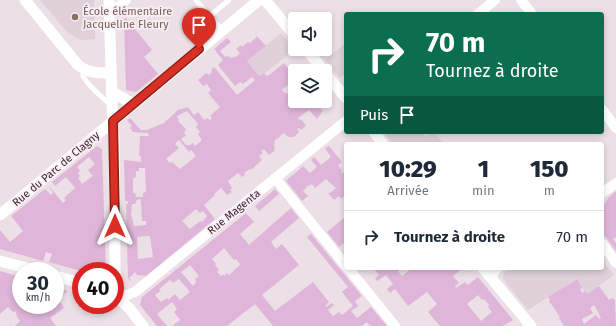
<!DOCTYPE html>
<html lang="fr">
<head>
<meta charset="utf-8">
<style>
	body { margin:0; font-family:"Fira Sans",sans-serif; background:#f2f2f3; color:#1f2937; height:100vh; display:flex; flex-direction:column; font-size:15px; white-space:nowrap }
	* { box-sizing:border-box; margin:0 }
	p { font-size:13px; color:#747a83 }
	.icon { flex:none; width:22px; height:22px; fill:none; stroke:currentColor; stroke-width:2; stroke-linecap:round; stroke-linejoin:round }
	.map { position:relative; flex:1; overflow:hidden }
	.sheet { position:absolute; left:344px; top:142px; width:260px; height:128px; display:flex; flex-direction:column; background:#fff; border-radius:4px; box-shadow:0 2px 6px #0003 }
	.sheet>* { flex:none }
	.hud { position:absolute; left:344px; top:12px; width:260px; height:122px; border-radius:4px; box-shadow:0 2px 6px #0003; background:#0b6e4f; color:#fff; overflow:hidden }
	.controls { position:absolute; left:288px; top:12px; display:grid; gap:8px }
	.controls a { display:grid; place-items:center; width:44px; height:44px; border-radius:4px; background:#fff; box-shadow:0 2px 6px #0003; font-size:20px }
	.speed { position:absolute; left:12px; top:262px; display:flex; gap:8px; font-size:20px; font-weight:700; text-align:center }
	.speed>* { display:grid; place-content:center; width:52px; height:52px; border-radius:50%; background:#fff; box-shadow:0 2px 6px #0003; line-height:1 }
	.speed small { font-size:10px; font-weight:400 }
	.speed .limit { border:6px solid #d22; background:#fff; color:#111 }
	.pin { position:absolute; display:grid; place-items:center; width:34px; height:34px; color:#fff; margin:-41px -17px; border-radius:50% 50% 50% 0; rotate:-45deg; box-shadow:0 0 4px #0007 }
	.pin .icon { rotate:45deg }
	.me { position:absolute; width:44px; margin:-22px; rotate:0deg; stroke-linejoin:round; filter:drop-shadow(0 0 3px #0008) }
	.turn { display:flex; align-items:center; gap:14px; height:84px; padding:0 16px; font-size:18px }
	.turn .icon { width:52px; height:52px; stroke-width:2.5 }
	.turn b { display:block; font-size:28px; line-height:34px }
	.then { display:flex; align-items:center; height:38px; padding:0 16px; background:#0003; gap:8px; font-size:15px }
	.eta { display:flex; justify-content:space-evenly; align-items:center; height:68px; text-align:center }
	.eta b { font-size:24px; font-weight:800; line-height:28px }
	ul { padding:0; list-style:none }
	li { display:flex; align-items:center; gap:12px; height:52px; padding:0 16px; border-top:1px solid #e0e1e3 }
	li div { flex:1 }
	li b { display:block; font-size:15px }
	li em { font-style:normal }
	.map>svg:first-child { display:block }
	.built { fill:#dfd0d9 }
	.green { fill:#dfb6d9; fill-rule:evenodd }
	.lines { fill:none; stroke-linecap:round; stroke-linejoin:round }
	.service { stroke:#fff; stroke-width:5 }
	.minor { stroke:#fff; stroke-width:10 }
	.tertiary { stroke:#fff; stroke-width:11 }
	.route-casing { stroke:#8d1f18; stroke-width:10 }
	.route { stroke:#d93025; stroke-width:7 }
	.education-dot { fill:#8d6e63; stroke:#f8f0f5; stroke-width:1.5 }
	.labels { text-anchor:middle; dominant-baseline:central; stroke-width:3.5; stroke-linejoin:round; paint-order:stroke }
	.education-label { font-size:11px; fill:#785e54; stroke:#f8f0f5; text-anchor:start }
	.street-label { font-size:11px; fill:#3d1f2b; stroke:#f8f0f5 }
</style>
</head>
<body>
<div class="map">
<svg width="616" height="326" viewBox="0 0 616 326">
	<rect width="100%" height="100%" fill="#ecdfe6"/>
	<g class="built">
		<path d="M40,0H94L95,39L81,40L69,34Z"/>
		<path d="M281,33L294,50L260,77L247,61Z"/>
		<path d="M346,43V73L340,78L325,60Z"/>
		<path d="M384,132H421L426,137L432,132H434L444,144H393Z"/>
		<path d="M602,259L614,275L587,294L576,279L528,310L503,279L504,273L511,268H602Z"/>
	</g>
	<g class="green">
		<path d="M126,18L152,50L144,57L158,74L136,92L126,90L124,19Z"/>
		<path d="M255,34L266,46L247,61L259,76L264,73L267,76L269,75L284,63L295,77V83L293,85L291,82L282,90L286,94L295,88V101H320L317,104L323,111L317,119L309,110L298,118L300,121L301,119L306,126L301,130L299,128L297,129L299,132L294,137H288L284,133L274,141L275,144L273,145L275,147L274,148L275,150L269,155L264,149L261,151L263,153L259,156L262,160L251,170L250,169L244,173L245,175L242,177L238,173L228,181L232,188L230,190L232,192L227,195L221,188L214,194L215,195L204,205L215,219L146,276L137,275L135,272L129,278L131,280L130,281L128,278L126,204H128V201H125L124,160L141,162V156H139L140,136H149L148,133L133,132L130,128L132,126L127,120L130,118L141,130H147L164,123L178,110L188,107L194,115L198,112L204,120L207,118L210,120L212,118L210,116L220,107L208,93L211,90L207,84L203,86L198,80L206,73L209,75L212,72L211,70L214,67L237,95L255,80L252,77L243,84L240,82L235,86L218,65L223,60L214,49L227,38L231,42L220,51L225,57L228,56L230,58L236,57L240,53L236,49L241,45L242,47L248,42L250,43L257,37ZM187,111L198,124L196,127L200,132L198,134L202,140L195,146L193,143L190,145H186L181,139L186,135L184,133L186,129L178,121L179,120L177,116ZM179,140L189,152L191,150L196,156L180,169L172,162L170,163L166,159L179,148L175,144ZM139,168H145L146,192L143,193V197H136L135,193H133V178L136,177V171H139ZM140,199L141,201L142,221H146V225L134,226L132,217L131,216L132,204H135L137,200ZM196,209L200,213L203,211L207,216L202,222L200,221L190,229L182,221ZM150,236L153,257L139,259L138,258L137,237Z"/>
		<path d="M97,146L102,149L106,271H81L49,262L52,254L46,252L43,261L0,249V230L10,242L23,231L11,216L45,189L51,195L53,193L48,185L63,203L66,200L64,198L75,188L66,177L55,186L52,182ZM89,157L95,164L88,170L93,176L82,184L78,178L80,176L78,173L80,171L77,167Z"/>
		<path d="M329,146L342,162L338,165L342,171L341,172L343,173L346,170V195L341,199L339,196L334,200L328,193H330L336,188L326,179L315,188L312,184L306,187V188L303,191L308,196L302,201L286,181L303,166L310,173L317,167L311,160L314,157L321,165L331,157L325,148Z"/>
		<path d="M275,189L279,194L259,211L255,206Z"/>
		<path d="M616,191V239L615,237L613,239L616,243V251L602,232V211L605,203L609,197Z"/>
		<path d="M291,208L299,218L271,242L276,249L282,244L299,265L262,295L275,311L313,282L329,302L325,306L326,307L332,303L334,305L328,310L333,316L339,312L342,315L353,306L342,292L348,287L307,237L311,234L362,296L355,301L358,306L351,311L357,318L371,307L387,326H370L367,322L361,326H273L255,304L227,326H172L180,320L174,312L177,309L172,302L157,314L167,326H157L140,305L142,297L246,213L254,222L240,234L249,245ZM224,248L234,260L236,259L240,264L239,266L229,275L227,273L224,276L223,274L221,276L217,272L219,270L215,265L216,264L212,259ZM190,265L199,276L195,279L196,282L193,286L181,272ZM179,279L190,292L180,300L175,294L168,300L167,298L161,302L155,295L161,291L159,289L170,280L173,283Z"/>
		<path d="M346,216V241L339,247L327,232Z"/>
		<path d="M373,268H398L399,270L398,271L402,276L412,268H416L418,270L421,268H463L453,276L459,283L455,286L456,288L465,282L468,285L478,277L513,320L503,326H440L428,312L437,304L427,292L408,306L395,289L390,293L387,289L393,284L386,275L377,281L375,278L379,275ZM478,295L482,300L484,299L489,305L488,307L492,312L481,321L467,304Z"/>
		<path d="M0,271L21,277V305H55V287L68,291L58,299L64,308L50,318L56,326H15L20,321L16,315L17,314L15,311L13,312L8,307L0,314Z"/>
		<path d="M577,279L582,288L580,289L582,293L585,291L587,294L599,286L609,300L612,298L615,300L616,326H564L559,318L560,317L549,301L550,300L548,297ZM594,305L601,318L599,319L596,315L584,324L582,319L593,313L590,308Z"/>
	</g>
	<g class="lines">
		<g class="service">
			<path d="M196,0L222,30"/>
			<path d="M210,16L229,0"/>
			<path d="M83,70C83,72 83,74 83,76C86,83 105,101 112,105"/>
		</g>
		<g class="minor">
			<path d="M521,0L532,14"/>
			<path d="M109,9L118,7L126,0"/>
			<path d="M478,14L495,0"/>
			<path d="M602,109L616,128"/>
			<path d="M275,178L346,266"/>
			<path d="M602,193L616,183"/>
			<path d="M602,243L616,263"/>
			<path d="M348,268L395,326"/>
			<path d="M490,277L498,268"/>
			<path d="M119,298L135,292L346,121"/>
		</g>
		<g class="tertiary">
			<path d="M25,0L78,65C88,73 99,73 111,73"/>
			<path d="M109,0L112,105L114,136L115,271"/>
			<path d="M265,0L295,36"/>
			<path d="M306,49L324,71"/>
			<path d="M325,73L346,98"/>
			<path d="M111,91L133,104"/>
			<path d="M374,132L383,144"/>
			<path d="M0,215L259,0"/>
			<path d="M0,261L38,271"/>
			<path d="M483,268L531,326"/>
			<path d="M115,272L119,298"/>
			<path d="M55,276L81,283"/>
			<path d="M115,295L129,308L143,326"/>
		</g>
	</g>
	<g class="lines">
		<g class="route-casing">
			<path id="route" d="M115,226L113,121L199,49"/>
		</g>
		<use href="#route" class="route"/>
	</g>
	<circle class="education-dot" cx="75" cy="17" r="4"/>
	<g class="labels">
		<g class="education-label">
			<text x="83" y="11">École élémentaire<tspan x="83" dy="13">Jacqueline Fleury</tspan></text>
		</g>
		<g class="street-label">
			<text transform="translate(56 169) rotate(-40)">Rue du Parc de Clagny</text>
			<text transform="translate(234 212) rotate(-39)">Rue Magenta</text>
		</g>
	</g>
</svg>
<div class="controls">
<a><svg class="icon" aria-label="sound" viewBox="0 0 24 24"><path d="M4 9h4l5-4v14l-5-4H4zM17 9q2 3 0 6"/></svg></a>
<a><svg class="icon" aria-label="layers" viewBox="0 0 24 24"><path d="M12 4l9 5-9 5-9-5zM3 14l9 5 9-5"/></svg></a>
</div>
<div class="speed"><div>30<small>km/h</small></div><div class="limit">40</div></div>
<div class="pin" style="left:199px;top:49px;background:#d93025"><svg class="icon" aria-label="arrive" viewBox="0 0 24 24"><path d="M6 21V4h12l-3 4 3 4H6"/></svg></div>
<svg class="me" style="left:115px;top:226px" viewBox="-20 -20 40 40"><path d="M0-17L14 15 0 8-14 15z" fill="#d93025" stroke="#fff" stroke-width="4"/></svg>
<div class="hud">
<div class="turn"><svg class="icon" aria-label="right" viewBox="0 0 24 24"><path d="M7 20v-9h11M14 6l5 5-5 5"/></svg><div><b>70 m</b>Tournez à droite</div></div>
<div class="then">Puis<svg class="icon" aria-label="arrive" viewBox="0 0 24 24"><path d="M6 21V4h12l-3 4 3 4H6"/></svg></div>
</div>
<section class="sheet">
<div class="eta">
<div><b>10:29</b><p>Arrivée</p></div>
<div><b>1</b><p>min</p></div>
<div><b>150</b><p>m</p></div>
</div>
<ul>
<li><svg class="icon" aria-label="right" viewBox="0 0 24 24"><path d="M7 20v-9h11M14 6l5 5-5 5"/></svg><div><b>Tournez à droite</b></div><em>70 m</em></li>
</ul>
</section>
</div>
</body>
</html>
